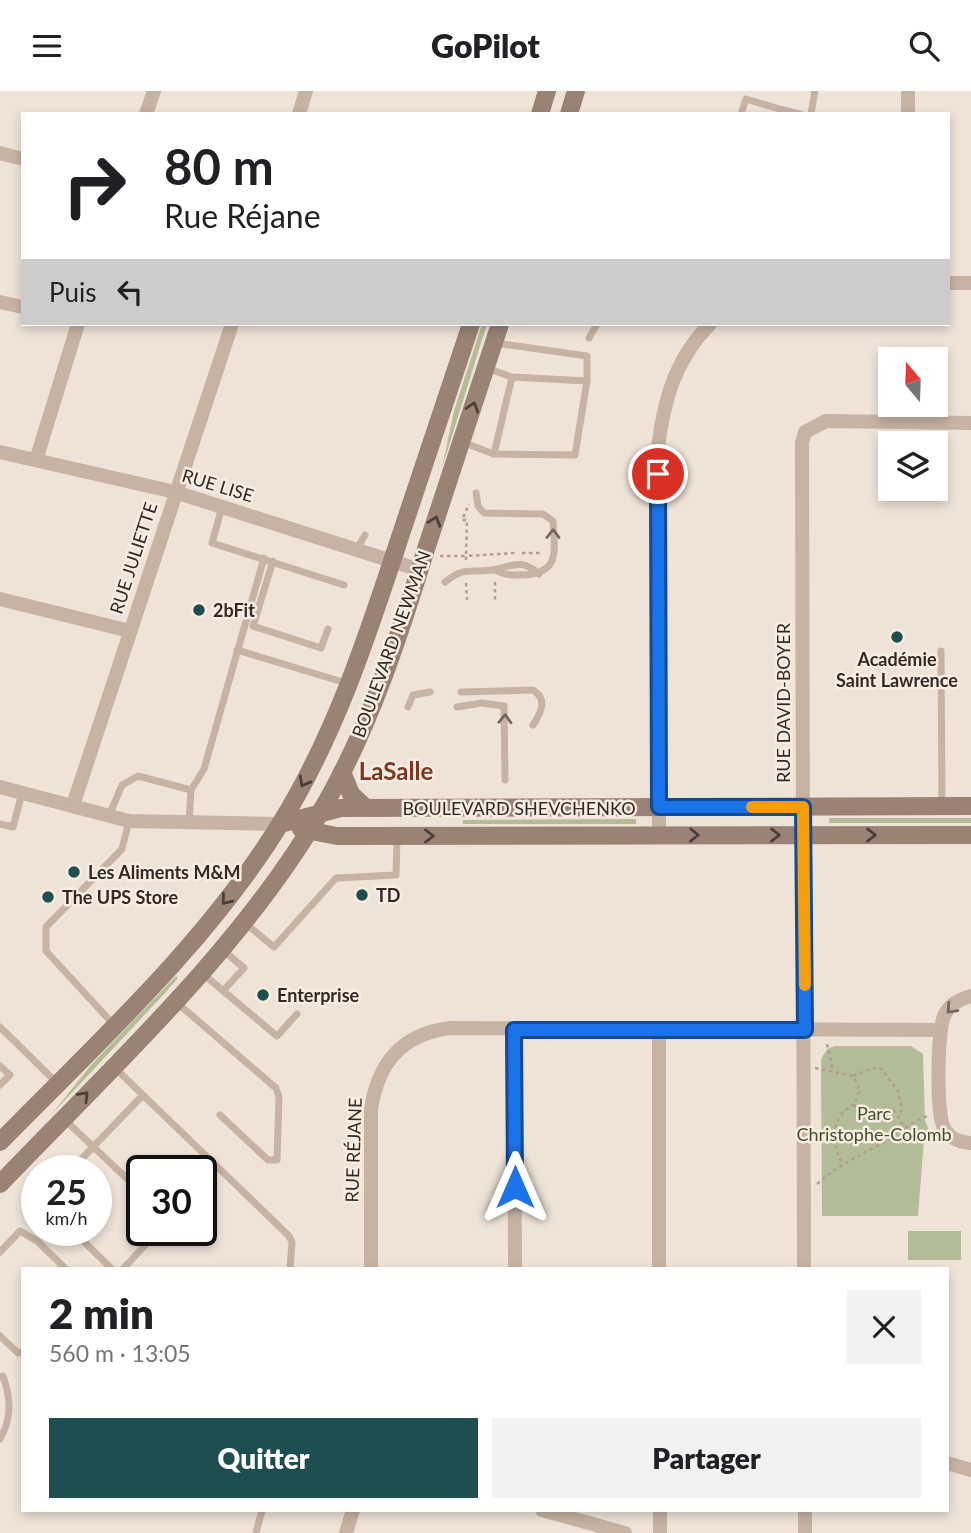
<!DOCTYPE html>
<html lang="fr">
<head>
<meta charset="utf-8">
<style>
	body { margin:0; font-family:Lato,sans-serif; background:#f2f2f2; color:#202124; height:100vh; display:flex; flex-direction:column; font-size:26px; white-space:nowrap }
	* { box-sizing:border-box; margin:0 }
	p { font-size:23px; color:#757577 }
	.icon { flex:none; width:38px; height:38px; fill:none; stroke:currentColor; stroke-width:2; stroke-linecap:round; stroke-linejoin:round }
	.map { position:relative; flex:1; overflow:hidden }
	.panel { position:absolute; left:21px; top:1176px; width:928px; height:245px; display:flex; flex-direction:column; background:#fff; border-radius:0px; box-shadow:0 4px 10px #0003 }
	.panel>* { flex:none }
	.banner { position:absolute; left:21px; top:21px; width:929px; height:214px; border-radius:0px; box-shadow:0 4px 10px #0003; background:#fff; color:#202124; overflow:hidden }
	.needle { width:46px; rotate:341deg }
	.tools { position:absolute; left:878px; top:256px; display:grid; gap:14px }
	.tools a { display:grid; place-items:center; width:70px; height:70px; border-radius:0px; background:#fff; box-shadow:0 4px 10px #0003; font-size:35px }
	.speed { position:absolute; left:21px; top:1064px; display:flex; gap:14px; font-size:35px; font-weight:700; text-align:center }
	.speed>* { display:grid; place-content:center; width:91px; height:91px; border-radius:50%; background:#fff; box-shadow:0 4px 10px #0003; line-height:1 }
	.speed small { font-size:18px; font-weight:400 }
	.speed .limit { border:4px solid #111; border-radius:10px; background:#fff; color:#111 }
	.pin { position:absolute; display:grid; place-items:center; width:60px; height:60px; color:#fff; margin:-30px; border:4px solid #fff; border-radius:50%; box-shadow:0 2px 7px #0007 }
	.me { position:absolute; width:77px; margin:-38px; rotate:0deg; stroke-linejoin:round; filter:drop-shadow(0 0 5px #0008) }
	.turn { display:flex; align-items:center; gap:24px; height:147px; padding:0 28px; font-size:32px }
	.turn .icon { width:91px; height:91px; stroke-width:2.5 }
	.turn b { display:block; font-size:49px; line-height:60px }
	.then { display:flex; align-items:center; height:66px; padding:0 28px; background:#0003; gap:14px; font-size:26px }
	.round { display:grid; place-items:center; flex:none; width:74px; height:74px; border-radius:0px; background:#f2f2f2 }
	.summary { display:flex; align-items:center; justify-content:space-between; height:119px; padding:0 28px }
	h1 { font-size:42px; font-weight:800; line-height:52px }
	.cta { display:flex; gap:14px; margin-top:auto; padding:14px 28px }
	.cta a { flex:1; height:80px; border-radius:0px; background:#1d4f51; color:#fff; font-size:28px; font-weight:800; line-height:80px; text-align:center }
	.cta a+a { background:#f2f2f2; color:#202124 }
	header { display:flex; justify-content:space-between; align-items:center; height:91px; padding:0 28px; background:#fff; font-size:32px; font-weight:800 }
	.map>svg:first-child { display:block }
	.green { fill:#b2bd98 }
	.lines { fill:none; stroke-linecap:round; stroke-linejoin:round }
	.path { stroke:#b29d8e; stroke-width:2.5; stroke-dasharray:3.5 3.5; stroke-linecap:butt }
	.lane { stroke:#c6b3a3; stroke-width:7 }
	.street { stroke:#c6b3a3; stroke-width:14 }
	.secondary { stroke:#9a8275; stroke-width:18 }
	.oneway { stroke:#4c3f39 }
	.oneway2 { stroke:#75675e }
	.route-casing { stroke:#114b97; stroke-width:18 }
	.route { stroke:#1a73e8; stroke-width:12 }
	.slow { stroke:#f59e0b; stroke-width:12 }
	.poi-dot { fill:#1d4f51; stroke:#f8ede2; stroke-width:2.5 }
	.labels { text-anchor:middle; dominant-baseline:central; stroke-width:5; stroke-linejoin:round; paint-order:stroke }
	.street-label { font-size:18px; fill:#322925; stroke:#f8ede2 }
	.poi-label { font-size:18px; font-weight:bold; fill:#322925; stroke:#f8ede2; text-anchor:start }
	.park-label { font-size:18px; fill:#424f2a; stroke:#f8ede2 }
	.district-label { font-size:24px; font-weight:bold; fill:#7e3521; stroke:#f8ede2 }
</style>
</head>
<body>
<header><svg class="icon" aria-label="menu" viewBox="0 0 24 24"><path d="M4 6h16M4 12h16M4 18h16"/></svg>GoPilot<svg class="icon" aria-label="search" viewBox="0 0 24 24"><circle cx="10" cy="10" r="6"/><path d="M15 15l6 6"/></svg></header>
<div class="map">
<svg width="971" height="1442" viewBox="0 0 971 1442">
	<rect width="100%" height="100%" fill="#efe3d7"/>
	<g class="green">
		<path d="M482,233H487L442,377L454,320Z"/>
		<rect x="829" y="727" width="142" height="5"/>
		<path d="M636,728V733H463V729Z"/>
		<path d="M176,885L178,887L164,903L50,1025L92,973Z"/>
		<path d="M835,955H911L923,963L925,1029L930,1042L924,1048L918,1125H822L821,968L827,958Z"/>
		<rect x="908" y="1140" width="53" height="29"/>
	</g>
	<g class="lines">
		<g class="path">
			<path d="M522,462H543"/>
			<path d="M440,465H466L467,429H462L469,413"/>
			<path d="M466,469V465L515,462"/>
			<path d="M495,491V509"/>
			<path d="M466,492L467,509"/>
			<path d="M827,953L833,980"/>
			<path d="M815,977L853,985L860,999L854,1014C831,1023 830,1052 842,1071"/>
			<path d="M853,985L872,977L882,978L898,1000L902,1019L899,1024"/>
			<path d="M854,1014L862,1020L893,1018L904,1035"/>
			<path d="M817,1093C838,1074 855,1067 879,1054C896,1045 908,1032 927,1025"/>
		</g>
		<g class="lane">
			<path d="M783,19L800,23"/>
			<path d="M741,23L746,8L783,19L781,23"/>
			<path d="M811,23L815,0"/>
			<path d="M589,247L597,233"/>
			<path d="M495,252L587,265V290"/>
			<path d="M486,277L512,286L587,290L575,364L494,363L512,286"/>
			<path d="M462,351L494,363"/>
			<path d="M476,402L478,415L484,422L543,423L553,430C555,462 560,483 521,484C510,484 504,484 495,479"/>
			<path d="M222,416L212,452L344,494"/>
			<path d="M357,458L365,444"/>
			<path d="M273,470L253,535L321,557L328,538"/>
			<path d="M445,491C465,475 469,482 492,479C512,476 520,466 539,483"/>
			<path d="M237,559L346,592"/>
			<path d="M941,560L942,715"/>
			<path d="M461,601L533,599C548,608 541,622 533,634"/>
			<path d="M408,616L413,604L430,601"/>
			<path d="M457,616L482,612L504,615L505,689"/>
			<path d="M109,725L122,694L138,685L191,699"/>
			<path d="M189,731L191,699L204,678L264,467"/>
			<path d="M0,733L13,736L22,702"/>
			<path d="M245,832L274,856L336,787L396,784L397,746"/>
			<path d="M223,859L244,877L223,900"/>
			<path d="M202,882L277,945L297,923"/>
			<path d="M175,910L276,997L279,1006L277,1069H268L220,1024"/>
			<path d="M114,934L46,860V836L122,758L129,730"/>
			<path d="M0,936L57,992"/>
			<path d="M0,975L10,984L0,994"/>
			<path d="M116,978L289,1145L292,1151L290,1178"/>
			<path d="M64,1028L142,1102"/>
			<path d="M70,1080L142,1005"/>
			<path d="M72,1139L112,1178"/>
			<path d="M0,1161L20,1140L37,1150L66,1178"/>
			<path d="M123,1178L159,1139"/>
			<path d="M0,1245L18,1262L23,1261"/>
			<path d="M0,1286L3,1285C11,1308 12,1327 0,1348"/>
			<path d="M256,1442L262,1419"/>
		</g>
		<g class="street">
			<path d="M146,23L154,0"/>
			<path d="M299,23L306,0"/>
			<path d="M908,23V0"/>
			<path d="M0,62L23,68"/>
			<path d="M948,192H971"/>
			<path d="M0,211L23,216"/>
			<path d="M0,361L175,401L420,479"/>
			<path d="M36,369L78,233"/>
			<path d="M0,508L130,540"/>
			<path d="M0,696L129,730L280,733"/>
			<path d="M73,714L232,233"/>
			<path d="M659,744L658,357C664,309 675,268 710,233"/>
			<path d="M971,905C960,908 950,913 945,923C937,936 936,1024 944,1037C950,1048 959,1051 971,1052"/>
			<path d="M659,938V1178"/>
			<path d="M514,939L515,1178"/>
			<path d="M371,1178V1018C378,972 402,943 450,937L940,939"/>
			<path d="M804,1178L802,352L805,341L826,330L971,332"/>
			<path d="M947,1372L971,1379"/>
			<path d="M542,1419L625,1442"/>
			<path d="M805,1419V1442"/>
			<path d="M346,1442L353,1419"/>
			<path d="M660,1442V1419"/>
		</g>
		<g class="secondary">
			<path d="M540,23L547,0"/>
			<path d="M569,23L576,0"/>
			<path d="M342,681L351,703L366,717"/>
			<path d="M280,733L341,717L971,715"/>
			<path d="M301,738L337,745L971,744"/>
			<path d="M0,1051C99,950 208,851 282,730C337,640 368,543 401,443C424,373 448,303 471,233"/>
			<path d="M0,1093C110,978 239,860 320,722C368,641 398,549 426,458C450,383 476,308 500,233"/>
		</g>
	</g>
	<defs><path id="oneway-chevron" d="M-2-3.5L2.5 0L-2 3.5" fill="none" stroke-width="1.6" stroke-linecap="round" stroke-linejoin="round" transform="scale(1.75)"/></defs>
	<g class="oneway">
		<use href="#oneway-chevron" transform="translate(473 316) rotate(-72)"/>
		<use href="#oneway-chevron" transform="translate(435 430) rotate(-72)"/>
		<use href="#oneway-chevron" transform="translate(304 691) rotate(119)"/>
		<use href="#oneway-chevron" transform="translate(694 744)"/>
		<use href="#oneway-chevron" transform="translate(775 744)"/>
		<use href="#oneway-chevron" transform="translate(871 744)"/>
		<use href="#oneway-chevron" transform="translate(429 745)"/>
		<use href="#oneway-chevron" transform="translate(226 809) rotate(129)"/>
		<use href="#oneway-chevron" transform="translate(84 1005) rotate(-46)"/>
	</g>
	<g class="oneway2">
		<use href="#oneway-chevron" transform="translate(553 443) rotate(-90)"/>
		<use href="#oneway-chevron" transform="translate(505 628) rotate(-88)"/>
		<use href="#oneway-chevron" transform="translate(951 918) rotate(133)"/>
	</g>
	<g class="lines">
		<g class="route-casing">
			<path id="route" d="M515,1096L514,939H805L803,716H659L658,383"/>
		</g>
		<use href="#route" class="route"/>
		<path class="slow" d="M752,716H803L805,894"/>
	</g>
	<g class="poi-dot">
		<circle cx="199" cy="519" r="7"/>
		<circle cx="897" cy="546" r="7"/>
		<circle cx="74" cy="781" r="7"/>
		<circle cx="362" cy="804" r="7"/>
		<circle cx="48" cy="806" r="7"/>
		<circle cx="263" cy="904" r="7"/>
	</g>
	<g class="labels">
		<g class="street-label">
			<text transform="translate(218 394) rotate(17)">RUE LISE</text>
			<text transform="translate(133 467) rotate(-72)">RUE JULIETTE</text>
			<text transform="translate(391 553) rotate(-70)">BOULEVARD NEWMAN</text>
			<text transform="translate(783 612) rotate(-90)">RUE DAVID-BOYER</text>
			<text x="519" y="717">BOULEVARD SHEVCHENKO</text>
			<text transform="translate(353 1059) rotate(-88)">RUE RÉJANE</text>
		</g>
		<g class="poi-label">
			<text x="213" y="519">2bFit</text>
			<text x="897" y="568" text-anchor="middle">Académie<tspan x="897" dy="21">Saint Lawrence</tspan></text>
			<text x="88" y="781">Les Aliments M&amp;M</text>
			<text x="376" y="804">TD</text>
			<text x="62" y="806">The UPS Store</text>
			<text x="277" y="904">Enterprise</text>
		</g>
		<g class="park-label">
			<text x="874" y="1022">Parc<tspan x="874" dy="21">Christophe-Colomb</tspan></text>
		</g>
		<g class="district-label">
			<text x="396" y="679">LaSalle</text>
		</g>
	</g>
</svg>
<div class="tools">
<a><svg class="needle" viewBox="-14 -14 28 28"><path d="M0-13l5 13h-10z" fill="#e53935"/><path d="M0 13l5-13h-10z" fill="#757577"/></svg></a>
<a><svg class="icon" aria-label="layers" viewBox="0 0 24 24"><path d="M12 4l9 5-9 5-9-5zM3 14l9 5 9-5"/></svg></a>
</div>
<div class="speed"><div>25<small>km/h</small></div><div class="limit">30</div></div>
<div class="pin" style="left:658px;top:383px;background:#d93025"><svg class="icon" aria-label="arrive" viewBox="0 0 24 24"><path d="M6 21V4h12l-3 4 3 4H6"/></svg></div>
<svg class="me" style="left:515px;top:1096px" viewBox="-20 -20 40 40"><path d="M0-17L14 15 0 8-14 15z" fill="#1a73e8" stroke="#fff" stroke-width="4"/></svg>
<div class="banner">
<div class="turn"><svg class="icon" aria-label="right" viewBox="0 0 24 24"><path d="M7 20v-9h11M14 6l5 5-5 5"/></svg><div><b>80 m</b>Rue Réjane</div></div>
<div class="then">Puis<svg class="icon" aria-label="left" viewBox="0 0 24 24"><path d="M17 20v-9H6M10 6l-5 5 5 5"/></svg></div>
</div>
<section class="panel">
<div class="summary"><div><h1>2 min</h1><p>560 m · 13:05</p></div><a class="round"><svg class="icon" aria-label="close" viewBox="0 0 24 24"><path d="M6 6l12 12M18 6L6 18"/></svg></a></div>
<div class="cta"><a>Quitter</a><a>Partager</a></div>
</section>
</div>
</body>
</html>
